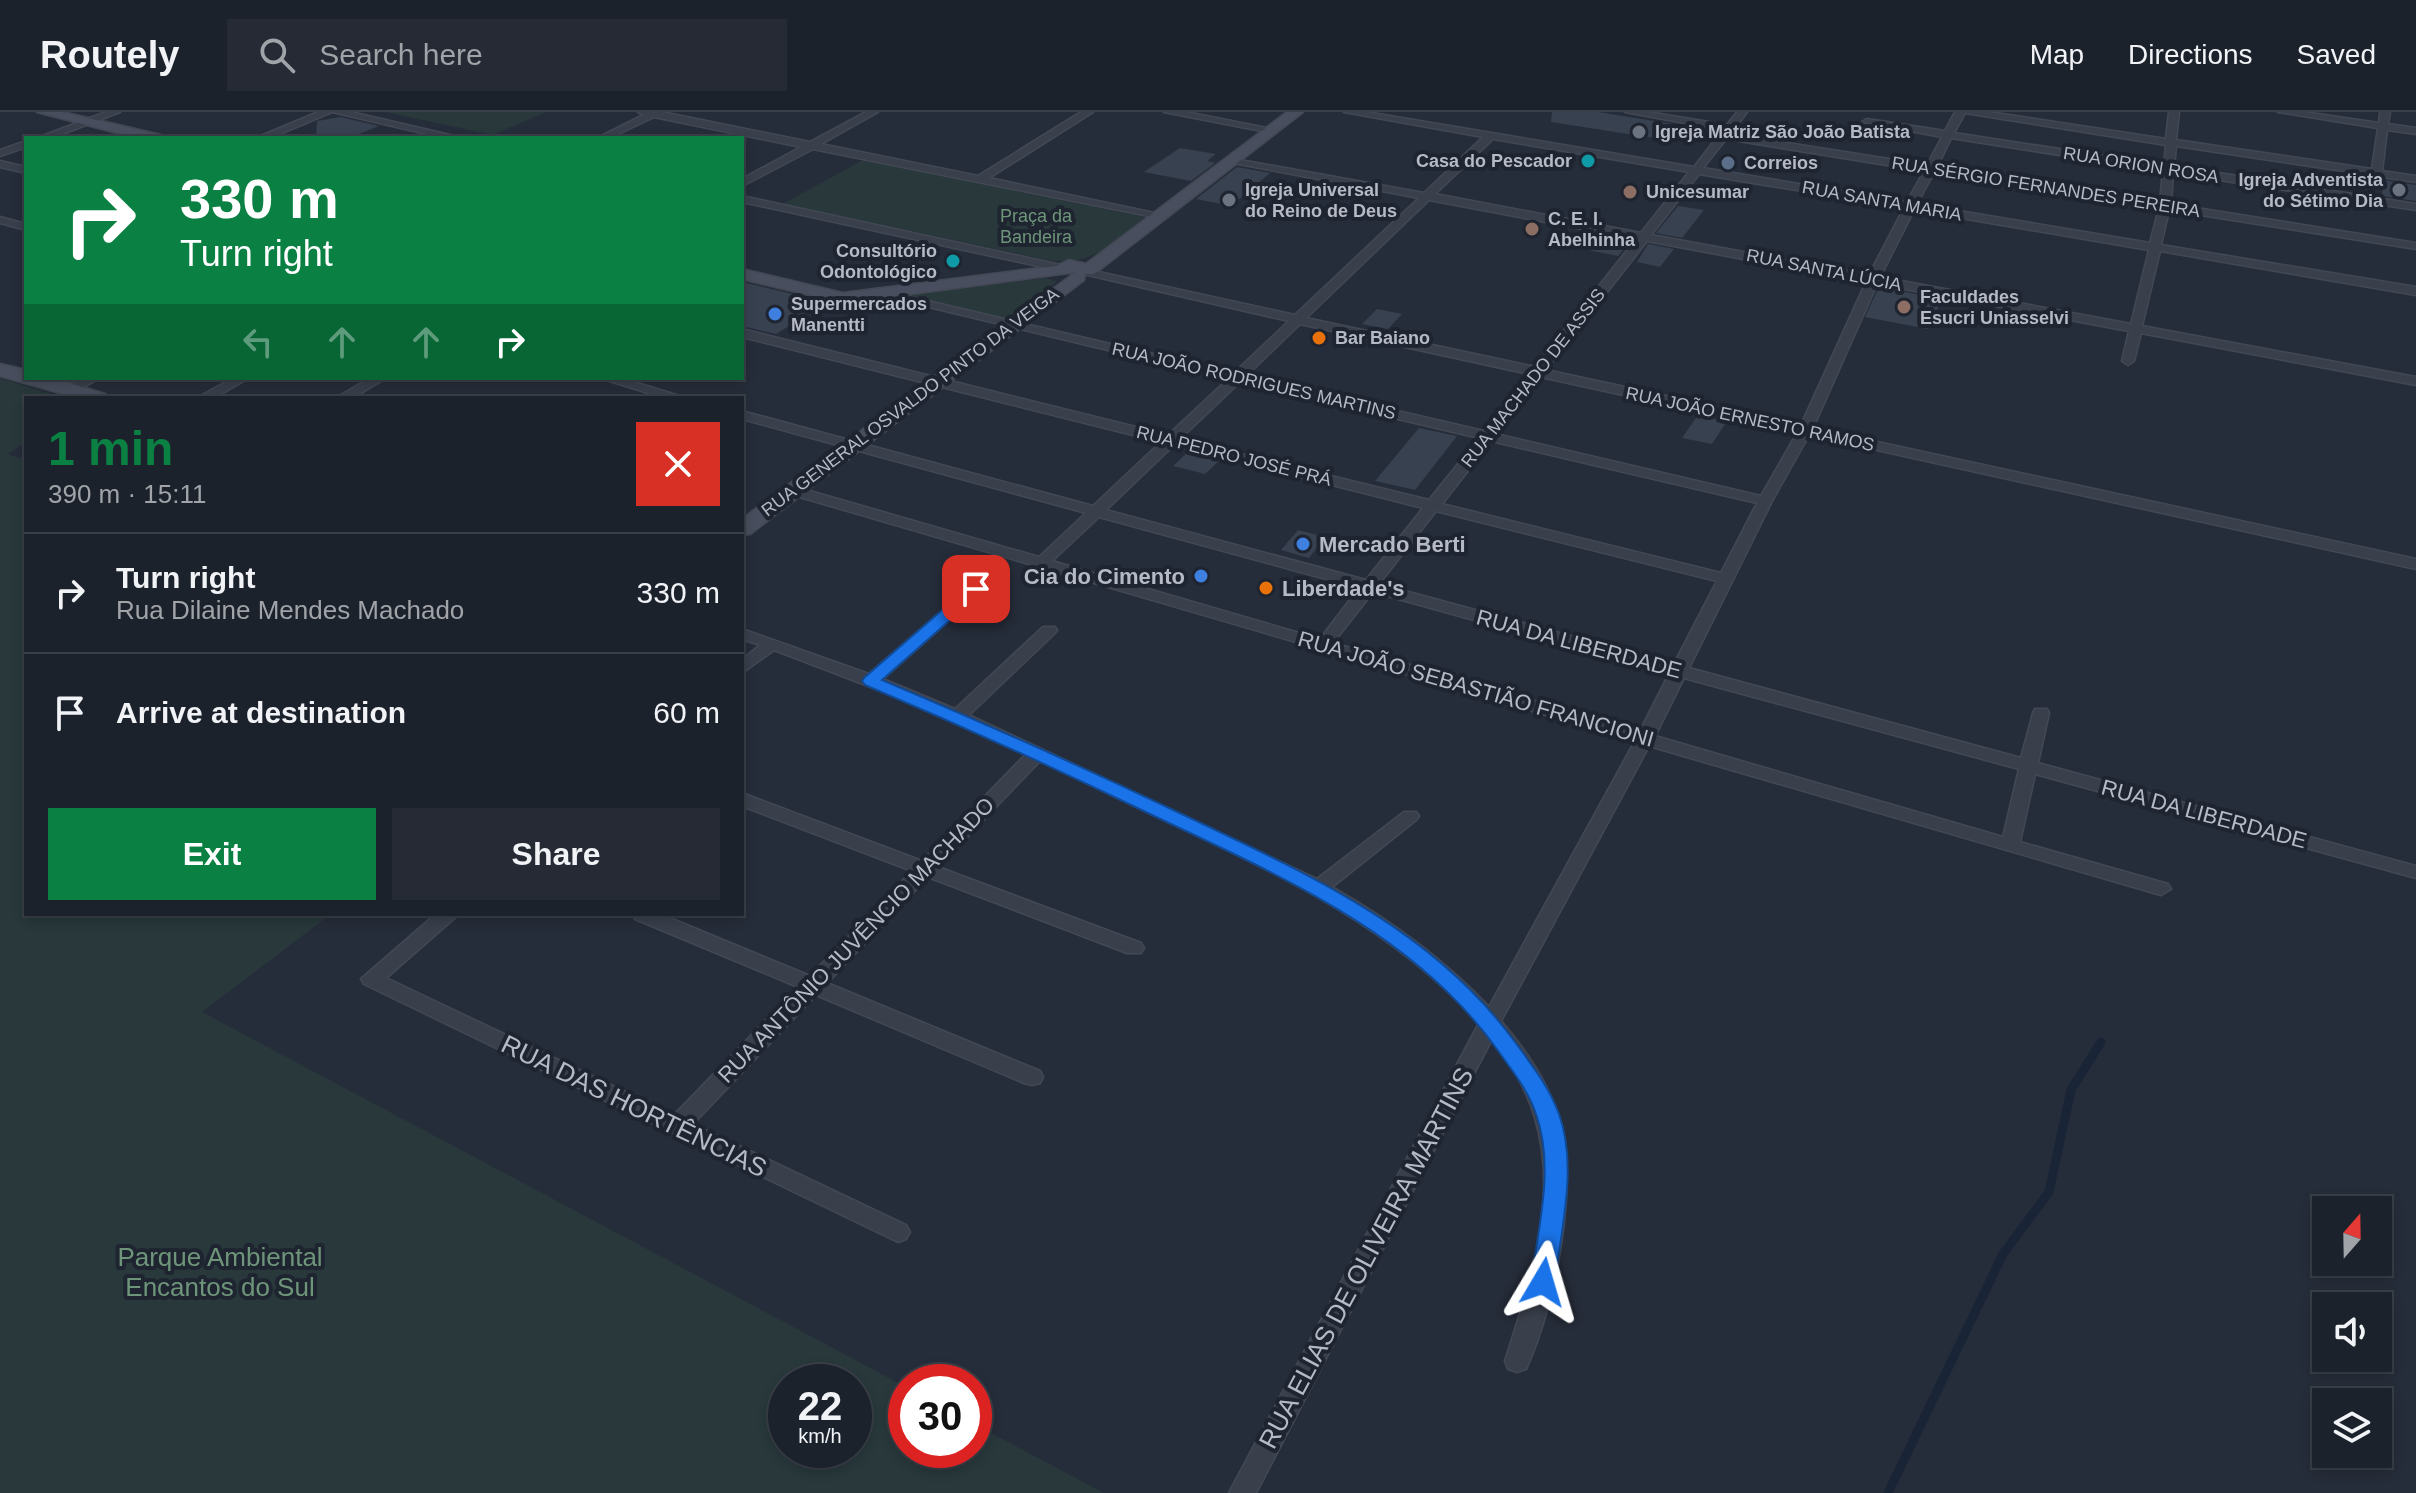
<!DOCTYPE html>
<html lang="en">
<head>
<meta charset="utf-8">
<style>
	body { margin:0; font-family:Arial,sans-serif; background:#252a34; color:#f1f3f6; height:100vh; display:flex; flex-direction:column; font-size:30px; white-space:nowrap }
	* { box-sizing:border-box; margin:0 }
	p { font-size:26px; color:#a0a4a9 }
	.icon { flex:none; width:44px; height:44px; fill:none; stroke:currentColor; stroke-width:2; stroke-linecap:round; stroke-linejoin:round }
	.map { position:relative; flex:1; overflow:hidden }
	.details { position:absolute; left:24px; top:284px; width:720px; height:520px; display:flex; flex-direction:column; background:#1c222c; border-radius:0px; box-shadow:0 4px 12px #0003,0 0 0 2px #3a3f48 }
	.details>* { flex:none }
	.banner { position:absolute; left:24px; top:24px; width:720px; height:244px; border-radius:0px; box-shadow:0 4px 12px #0003,0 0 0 2px #3a3f48; background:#0b8043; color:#fff; overflow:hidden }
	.needle { width:52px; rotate:20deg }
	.buttons { position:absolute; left:2312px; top:1084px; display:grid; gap:16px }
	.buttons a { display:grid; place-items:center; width:80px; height:80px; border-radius:0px; background:#1c222c; box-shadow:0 4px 12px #0003,0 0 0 2px #3a3f48; font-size:40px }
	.speed { position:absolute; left:768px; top:1252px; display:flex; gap:16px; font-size:40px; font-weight:700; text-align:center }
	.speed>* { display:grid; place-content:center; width:104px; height:104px; border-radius:50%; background:#1c222c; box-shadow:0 4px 12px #0003,0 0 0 2px #3a3f48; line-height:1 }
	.speed small { font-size:20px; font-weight:400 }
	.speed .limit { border:12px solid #d22; background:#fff; color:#111 }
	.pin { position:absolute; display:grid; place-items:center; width:68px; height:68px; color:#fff; margin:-34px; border-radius:16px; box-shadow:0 4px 12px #0006 }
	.me { position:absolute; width:88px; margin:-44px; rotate:7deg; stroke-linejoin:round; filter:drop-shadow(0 0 6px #0008) }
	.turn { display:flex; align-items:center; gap:28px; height:168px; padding:0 24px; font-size:36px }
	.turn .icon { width:104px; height:104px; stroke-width:2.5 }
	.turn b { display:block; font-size:56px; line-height:68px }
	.lanes { display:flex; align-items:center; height:76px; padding:0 24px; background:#0003; justify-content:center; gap:40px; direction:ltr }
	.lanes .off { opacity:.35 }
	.round { display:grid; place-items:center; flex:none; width:84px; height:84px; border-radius:0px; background:#252a34 }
	.summary { display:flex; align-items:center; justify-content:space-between; height:136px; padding:0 24px }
	h1 { font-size:48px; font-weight:700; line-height:60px; color:#0b8043 }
	.button { display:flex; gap:16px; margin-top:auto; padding:16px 24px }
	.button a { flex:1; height:92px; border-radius:0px; background:#0b8043; color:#fff; font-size:32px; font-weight:700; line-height:92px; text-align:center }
	.button a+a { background:#252a34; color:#f1f3f6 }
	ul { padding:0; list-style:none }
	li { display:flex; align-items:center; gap:24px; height:120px; padding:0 24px; border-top:2px solid #3a3f48 }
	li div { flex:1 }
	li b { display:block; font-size:30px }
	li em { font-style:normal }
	header { display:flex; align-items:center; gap:48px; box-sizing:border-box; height:112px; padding:0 40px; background:#1c222c; border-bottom:2px solid #3a3f48 }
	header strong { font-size:38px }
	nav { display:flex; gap:44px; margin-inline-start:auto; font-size:28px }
	.search { width:560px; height:72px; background:#252a34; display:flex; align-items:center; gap:20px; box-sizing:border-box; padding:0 28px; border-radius:0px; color:#a0a4a9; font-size:30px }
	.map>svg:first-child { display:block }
	.green { fill:#28383b; fill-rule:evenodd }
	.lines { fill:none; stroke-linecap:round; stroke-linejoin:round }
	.stream { stroke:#1a2437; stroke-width:9 }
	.building { fill:#384150 }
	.street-casing { stroke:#424854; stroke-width:3 }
	.secondary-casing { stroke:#424854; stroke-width:3 }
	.street { fill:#393f4b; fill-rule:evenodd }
	.secondary { fill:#484e5d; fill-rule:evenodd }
	.route { fill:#1a73e8; stroke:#114b97; stroke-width:2 }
	.worship-dot { fill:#6b7280; stroke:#1e2430; stroke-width:3 }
	.culture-dot { fill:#0f9aa8; stroke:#1e2430; stroke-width:3 }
	.service-dot { fill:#5c6f8a; stroke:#1e2430; stroke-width:3 }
	.education-dot { fill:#8d6e63; stroke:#1e2430; stroke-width:3 }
	.shop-dot { fill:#3f7fe0; stroke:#1e2430; stroke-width:3 }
	.food-dot { fill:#e8710a; stroke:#1e2430; stroke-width:3 }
	.labels { text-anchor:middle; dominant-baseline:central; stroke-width:8; stroke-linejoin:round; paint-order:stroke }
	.far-poi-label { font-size:18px; font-weight:bold; fill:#b5bac6; stroke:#1e2430; text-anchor:start }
	.far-street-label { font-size:18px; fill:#b5bac6; stroke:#1e2430 }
	.far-park-label { font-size:18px; fill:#6e957a; stroke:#1e2430 }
	.poi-label { font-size:22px; font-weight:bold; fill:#b5bac6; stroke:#1e2430; text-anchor:start }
	.street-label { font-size:22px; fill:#b5bac6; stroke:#1e2430 }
	.near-street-label { font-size:26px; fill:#b5bac6; stroke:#1e2430 }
	.near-park-label { font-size:26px; fill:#6e957a; stroke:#1e2430 }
</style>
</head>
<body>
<header>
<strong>Routely</strong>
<div class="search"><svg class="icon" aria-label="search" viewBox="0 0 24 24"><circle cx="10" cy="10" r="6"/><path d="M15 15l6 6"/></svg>Search here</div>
<nav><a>Map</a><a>Directions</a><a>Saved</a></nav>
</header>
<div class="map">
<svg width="2416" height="1381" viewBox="0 0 2416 1381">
	<rect width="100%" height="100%" fill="#262d3a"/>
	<g class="green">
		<path d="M385,0H546L493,23Z"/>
		<path d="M863,48L1145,105C1112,131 1098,151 1053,149L783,92Z"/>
		<path d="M1046,166L1057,170L1007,207L906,183Z"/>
		<path d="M0,266L64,286H26V330L7,342L26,348V802H331L202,900L906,1275V1338H974V1312L1104,1381H0ZM786,1270H854V1338H786Z"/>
	</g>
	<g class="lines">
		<path class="stream" d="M1888,1381L2003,1142L2049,1080L2071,978L2101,930"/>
	</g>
	<g class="building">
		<path d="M1552,0H1598L1673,12L1660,27L1551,10Z"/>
		<path d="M340,5L379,14L349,26H316L317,9Z"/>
		<path d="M1180,36L1216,42L1207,49L1215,51L1191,69L1144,60Z"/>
		<path d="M1237,55L1270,61L1231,94L1196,87Z"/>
		<path d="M2383,68L2416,73V89L2382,84Z"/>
		<path d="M1678,94L1704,98L1682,126L1656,121Z"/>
		<path d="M1596,122L1631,129L1618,144L1583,137Z"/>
		<path d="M1648,132L1674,137L1660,155L1637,150Z"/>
		<path d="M742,170L827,190L776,222L742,214Z"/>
		<path d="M1879,175L1942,187L1928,217L1865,205Z"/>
		<path d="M1377,197L1402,202L1388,217L1362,212Z"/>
		<path d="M1698,303L1727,309L1712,332L1682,326Z"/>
		<path d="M1419,316L1457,324L1415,378L1375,369Z"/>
		<path d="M1188,340L1220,348L1205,362L1173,354Z"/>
		<path d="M1298,418L1325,425L1309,446L1281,438Z"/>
	</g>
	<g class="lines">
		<g class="street-casing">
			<g id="street">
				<path d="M106,0H120L52,26H37Z"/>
				<path d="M318,0H332L270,26H256Z"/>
				<path d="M332,0H351L463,26H444Z"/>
				<path d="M638,0H662L810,30L866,0H878L821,32L978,64L1081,0H1093L989,66L1164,103L1159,106L813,37L742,74V67L801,35L654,5L610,26H597L643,3Z"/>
				<path d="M1164,0H1186L1277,18L1272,21Z"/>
				<path d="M1344,0H1366L1694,55L1723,18L1625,0H1648L1727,13L1737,0H1747L1730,22L1927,53L1942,25L1862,10L1867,7L1945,19L1955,0H1989L2166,27L2169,0H2179L2176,28L2372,57L2378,16L2278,0H2304L2379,11L2380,0H2390L2388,12L2416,16V22L2387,18L2382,59L2416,64V70L2381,65L2379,72L2375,73L2370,70L2371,63L2176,34L2174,54L2416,92V98L2173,61L2171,92L2416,131V137L2169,98L2161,133L2416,175V183L2160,139L2142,214L2416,265V273L2141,221L2134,249L2128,253L2122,249L2129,219L1877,172L1813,316L2416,447V457L1809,323L1772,389L1689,556L2021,646L2033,601L2035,597H2047L2049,601L2038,651L2416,754V766L2035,662L2020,730L2168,772L2171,777L2161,783L1649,634L1501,909C1525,937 1547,968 1558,1004C1580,1070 1555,1194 1526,1257L1517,1260L1508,1257L1505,1249C1542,1134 1576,1030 1492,927L1256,1381H1229L1479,911C1393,817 1291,768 1177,714C1131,693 1085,670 1040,649L938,755L1141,831L1144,836L1141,841H1127L928,765L827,871L1040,959L1043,965L1040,971L1032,973L1024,971L816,883L693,1012L906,1113L910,1120L906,1127L898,1130L364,872L361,867L436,802H459L386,866L674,1003L798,875L635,807L632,802H660L810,864L912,759L742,694V681L922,749L1026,642L892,583L774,538L742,561V548L760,533L742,527V517L869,562L971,474L976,472L984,477L981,480L883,567L955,597L1043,515H1055L1057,518L1055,521L969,603L1317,767L1404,700H1416L1419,704L1416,708L1332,775C1390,808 1443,846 1489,895L1635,629L786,381V375H796L1039,445L1086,401L742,307V299L1093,394L1161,330L742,225V217L1168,323L1228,267L871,181L877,177L1234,261L1289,209L1079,161L1085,157L1295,203L1419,86L1233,51L1228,48L1229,46L1424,81L1483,25ZM1965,1L2166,33L2164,53L1954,21ZM1951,26L2163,59L2160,90L1937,55ZM1493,27L1689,60L1641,121L1435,82ZM1726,27L1924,59L1907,90L1703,56ZM1934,60L2159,96L2150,131L1917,92ZM1699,62L1904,96L1869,163L1651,123ZM1429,88L1636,127L1535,255L1306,206ZM1914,98L2149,138L2131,212L1880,165ZM1647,129L1866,170L1801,313L1546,258ZM1300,212L1529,262L1484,319L1246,264ZM1541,265L1797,321L1761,384L1496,322ZM1240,270L1479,326L1429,388L1180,327ZM1491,329L1757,391L1721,461L1442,392ZM1174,333L1423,396L1366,468L1106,398ZM1436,399L1717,469L1674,552L1379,472ZM1099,405L1359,476L1320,527L1052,449ZM1373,480L1669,562L1640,619L1333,531ZM1684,566L2019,657L2003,725L1655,624Z"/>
				<path d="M26,29V35L0,44V38Z"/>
				<path d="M0,49L26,55V61L0,55Z"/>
				<path d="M742,84L1061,153L1067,156L1061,159L742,90Z"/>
				<path d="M0,105L26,112V118L0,111Z"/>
				<path d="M83,266H100L75,280L63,277Z"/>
				<path d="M233,266H249L214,286H197Z"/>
				<path d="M370,266H386L353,286H336Z"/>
				<path d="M600,266H621L686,286H664Z"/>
			</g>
		</g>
		<g class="secondary-casing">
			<g id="secondary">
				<path d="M37,0H62L161,23L163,26H137Z"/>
				<path d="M1287,0H1303L1094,162H1085L1084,168L750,422L742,423V407L1076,160L843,191L742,167V157L843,181L1056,154L1069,148L1086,152Z"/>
				<path d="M0,252L26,258V266H53L105,282L108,286H78L0,264Z"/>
			</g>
		</g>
		<use href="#street" class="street"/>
		<use href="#secondary" class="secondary"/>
	</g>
	<path class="route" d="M976,472L982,473V480L882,568C979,609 1074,651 1169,696C1297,757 1430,813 1515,930C1532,953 1549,975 1559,1002C1578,1055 1561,1116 1555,1170L1551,1177L1543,1180L1534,1177L1531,1170C1538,1116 1555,1055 1536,1002C1528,978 1513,960 1499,940C1415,821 1280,764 1152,703C1057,657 962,614 865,573L862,569L865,565L971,473Z"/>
	<g class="worship-dot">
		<circle cx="1639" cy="20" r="8"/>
		<circle cx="2399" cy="78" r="8"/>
		<circle cx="1229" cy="88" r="8"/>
	</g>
	<g class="culture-dot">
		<circle cx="1588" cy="49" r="8"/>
		<circle cx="953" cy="149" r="8"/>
	</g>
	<circle class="service-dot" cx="1728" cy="51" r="8"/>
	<g class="education-dot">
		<circle cx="1630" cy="80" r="8"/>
		<circle cx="1532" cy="117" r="8"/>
		<circle cx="1904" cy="195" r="8"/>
	</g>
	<g class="shop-dot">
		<circle cx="775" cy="202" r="8"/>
		<circle cx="1303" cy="432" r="8"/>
		<circle cx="1201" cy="464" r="8"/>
	</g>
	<g class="food-dot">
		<circle cx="1319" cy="226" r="8"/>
		<circle cx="1266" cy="476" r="8"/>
	</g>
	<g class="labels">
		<g class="far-poi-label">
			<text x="1655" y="20">Igreja Matriz São João Batista</text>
			<text x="1572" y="49" text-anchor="end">Casa do Pescador</text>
			<text x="1744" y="51">Correios</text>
			<text x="2383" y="68" text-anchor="end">Igreja Adventista<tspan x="2383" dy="21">do Sétimo Dia</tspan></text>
			<text x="1245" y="78">Igreja Universal<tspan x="1245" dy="21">do Reino de Deus</tspan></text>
			<text x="1646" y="80">Unicesumar</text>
			<text x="1548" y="107">C. E. I.<tspan x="1548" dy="21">Abelhinha</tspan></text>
			<text x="937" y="139" text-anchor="end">Consultório<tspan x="937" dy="21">Odontológico</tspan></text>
			<text x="1920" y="185">Faculdades<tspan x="1920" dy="21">Esucri Uniasselvi</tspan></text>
			<text x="791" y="192">Supermercados<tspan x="791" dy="21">Manentti</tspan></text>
			<text x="1335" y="226">Bar Baiano</text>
		</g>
		<g class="far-street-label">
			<text transform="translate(2141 53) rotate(9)">RUA ORION ROSA</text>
			<text transform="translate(2046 75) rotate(9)">RUA SÉRGIO FERNANDES PEREIRA</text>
			<text transform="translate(1882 89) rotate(10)">RUA SANTA MARIA</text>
			<text transform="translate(1824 158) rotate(11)">RUA SANTA LÚCIA</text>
			<text transform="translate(1533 266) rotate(-52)">RUA MACHADO DE ASSIS</text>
			<text transform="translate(1254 269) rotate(13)">RUA JOÃO RODRIGUES MARTINS</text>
			<text transform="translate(910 290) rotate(-37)">RUA GENERAL OSVALDO PINTO DA VEIGA</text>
			<text transform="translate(1750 307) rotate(12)">RUA JOÃO ERNESTO RAMOS</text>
			<text transform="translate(1234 344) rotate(14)">RUA PEDRO JOSÉ PRÁ</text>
		</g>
		<g class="far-park-label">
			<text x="1036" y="104">Praça da<tspan x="1036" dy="21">Bandeira</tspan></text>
		</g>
		<g class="poi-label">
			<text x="1319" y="432">Mercado Berti</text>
			<text x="1185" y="464" text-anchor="end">Cia do Cimento</text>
			<text x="1282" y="476">Liberdade's</text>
		</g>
		<g class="street-label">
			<text transform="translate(1579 532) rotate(15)">RUA DA LIBERDADE</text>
			<text transform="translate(1476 577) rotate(16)">RUA JOÃO SEBASTIÃO FRANCIONI</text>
			<text transform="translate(2204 702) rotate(15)">RUA DA LIBERDADE</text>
			<text transform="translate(856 828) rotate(-46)">RUA ANTÔNIO JUVÊNCIO MACHADO</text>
		</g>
		<g class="near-street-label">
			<text transform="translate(634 994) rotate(26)">RUA DAS HORTÊNCIAS</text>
			<text transform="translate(1366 1146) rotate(-62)">RUA ELIAS DE OLIVEIRA MARTINS</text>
		</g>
		<g class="near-park-label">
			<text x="220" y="1145">Parque Ambiental<tspan x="220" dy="30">Encantos do Sul</tspan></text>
		</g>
	</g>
</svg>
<div class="buttons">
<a><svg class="needle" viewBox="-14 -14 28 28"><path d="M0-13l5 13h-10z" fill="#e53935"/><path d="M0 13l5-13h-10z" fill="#a0a4a9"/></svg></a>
<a><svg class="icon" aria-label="sound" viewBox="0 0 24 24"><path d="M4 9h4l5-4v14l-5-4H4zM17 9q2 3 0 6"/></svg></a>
<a><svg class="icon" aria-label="layers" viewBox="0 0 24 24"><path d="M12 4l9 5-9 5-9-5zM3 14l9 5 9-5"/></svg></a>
</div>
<div class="speed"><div>22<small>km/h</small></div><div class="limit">30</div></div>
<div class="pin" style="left:976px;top:477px;background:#d93025"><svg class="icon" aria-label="arrive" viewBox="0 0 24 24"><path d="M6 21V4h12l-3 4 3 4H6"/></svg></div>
<svg class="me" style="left:1543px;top:1170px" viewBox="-20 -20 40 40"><path d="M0-17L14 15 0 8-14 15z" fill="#1a73e8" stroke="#fff" stroke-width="4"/></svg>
<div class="banner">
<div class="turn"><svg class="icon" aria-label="right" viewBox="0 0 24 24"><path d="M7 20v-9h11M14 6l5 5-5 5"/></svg><div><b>330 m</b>Turn right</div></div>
<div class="lanes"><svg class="icon off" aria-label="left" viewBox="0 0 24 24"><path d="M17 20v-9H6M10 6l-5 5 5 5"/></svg><svg class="icon off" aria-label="ahead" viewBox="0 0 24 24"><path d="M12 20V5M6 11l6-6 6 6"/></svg><svg class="icon off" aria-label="ahead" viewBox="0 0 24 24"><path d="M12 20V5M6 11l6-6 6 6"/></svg><svg class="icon" aria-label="right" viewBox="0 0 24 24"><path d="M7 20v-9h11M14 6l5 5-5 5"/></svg></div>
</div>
<section class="details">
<div class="summary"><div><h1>1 min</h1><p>390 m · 15:11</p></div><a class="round" style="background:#d93025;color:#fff"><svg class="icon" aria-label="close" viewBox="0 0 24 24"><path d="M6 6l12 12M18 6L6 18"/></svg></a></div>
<ul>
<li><svg class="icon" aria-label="right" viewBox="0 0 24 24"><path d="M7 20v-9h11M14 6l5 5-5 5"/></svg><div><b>Turn right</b><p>Rua Dilaine Mendes Machado</p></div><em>330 m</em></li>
<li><svg class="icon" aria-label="arrive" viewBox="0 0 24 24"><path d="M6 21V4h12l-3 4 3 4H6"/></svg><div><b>Arrive at destination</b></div><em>60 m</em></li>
</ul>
<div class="button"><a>Exit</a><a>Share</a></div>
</section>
</div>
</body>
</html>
